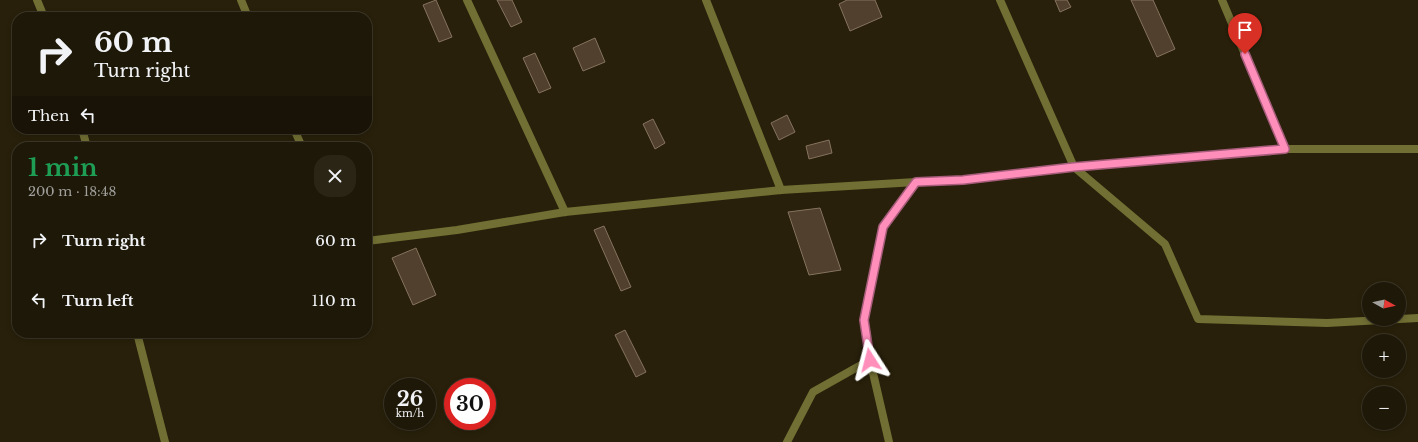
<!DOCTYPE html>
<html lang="en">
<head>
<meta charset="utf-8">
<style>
	body { margin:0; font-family:"Libre Baskerville",serif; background:#2b2516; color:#f1f3f6; height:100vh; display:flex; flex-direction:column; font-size:15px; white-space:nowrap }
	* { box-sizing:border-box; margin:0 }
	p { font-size:13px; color:#a1a09c }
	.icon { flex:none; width:22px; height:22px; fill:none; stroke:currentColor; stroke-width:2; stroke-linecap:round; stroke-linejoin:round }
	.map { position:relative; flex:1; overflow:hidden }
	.side { position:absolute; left:12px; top:142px; width:360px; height:196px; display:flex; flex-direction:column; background:#1e1808; border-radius:16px; box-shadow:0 2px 6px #0003,0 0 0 1px #3c3729 }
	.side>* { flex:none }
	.top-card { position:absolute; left:12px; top:12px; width:360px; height:122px; border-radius:16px; box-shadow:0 2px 6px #0003,0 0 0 1px #3c3729; background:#1e1808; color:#f1f3f6; overflow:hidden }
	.needle { width:26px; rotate:98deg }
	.tools { position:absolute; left:1362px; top:282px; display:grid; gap:8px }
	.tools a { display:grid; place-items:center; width:44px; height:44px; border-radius:50%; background:#1e1808; box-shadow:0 2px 6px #0003,0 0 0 1px #3c3729; font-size:20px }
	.speed { position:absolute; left:384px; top:378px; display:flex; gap:8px; font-size:20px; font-weight:700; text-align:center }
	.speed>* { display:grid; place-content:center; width:52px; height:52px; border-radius:50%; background:#1e1808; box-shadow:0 2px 6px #0003,0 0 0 1px #3c3729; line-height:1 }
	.speed small { font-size:10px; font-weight:400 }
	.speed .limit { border:6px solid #d22; background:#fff; color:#111 }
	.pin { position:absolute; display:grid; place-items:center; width:34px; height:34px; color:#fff; margin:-41px -17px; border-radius:50% 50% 50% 0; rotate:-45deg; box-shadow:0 0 4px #0007 }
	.pin .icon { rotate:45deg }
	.me { position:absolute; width:44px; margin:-22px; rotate:351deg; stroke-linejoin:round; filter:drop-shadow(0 0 3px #0008) }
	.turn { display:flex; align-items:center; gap:14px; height:84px; padding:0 16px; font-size:18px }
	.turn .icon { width:52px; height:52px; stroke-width:2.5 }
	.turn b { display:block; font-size:28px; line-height:34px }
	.then { display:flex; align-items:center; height:38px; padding:0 16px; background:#0003; gap:8px; font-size:15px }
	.round { display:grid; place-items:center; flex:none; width:42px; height:42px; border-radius:16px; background:#2b2516 }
	.overview { display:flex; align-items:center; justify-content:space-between; height:68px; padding:0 16px }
	h1 { font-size:24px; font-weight:700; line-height:30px; color:#1e9e55 }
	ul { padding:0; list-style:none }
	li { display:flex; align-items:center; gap:12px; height:60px; padding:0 16px }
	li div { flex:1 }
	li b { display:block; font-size:15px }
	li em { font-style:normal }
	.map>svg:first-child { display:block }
	.building { fill:#51402d; stroke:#85735f }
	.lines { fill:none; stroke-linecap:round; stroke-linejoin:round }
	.street { stroke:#716f33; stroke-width:8 }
	.route-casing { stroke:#a65c7a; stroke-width:10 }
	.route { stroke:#ff8ebb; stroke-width:7 }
</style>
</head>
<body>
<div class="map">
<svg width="1418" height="442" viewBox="0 0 1418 442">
	<rect width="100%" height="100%" fill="#28200a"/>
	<g class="building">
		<path d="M436,0L452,37L439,42L423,5Z"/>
		<path d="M497,0H512L522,22L511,27Z"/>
		<path d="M847,0H875L882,17L850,31L839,4Z"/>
		<path d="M1055,0H1067L1071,7L1060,12Z"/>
		<path d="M1131,0H1153L1175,49L1157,57Z"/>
		<path d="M595,38L605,62L583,71L573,48Z"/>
		<path d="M535,53L551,88L539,93L523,58Z"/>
		<path d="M787,115L795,132L779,140L771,123Z"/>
		<path d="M653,119L665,143L655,149L643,124Z"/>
		<path d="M829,140L832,153L809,159L806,146Z"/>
		<path d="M820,208L841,270L809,275L788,212Z"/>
		<path d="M604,226L631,287L621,291L594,230Z"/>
		<path d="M416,248L436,295L413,305L392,258Z"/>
		<path d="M625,330L646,372L636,377L615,335Z"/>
	</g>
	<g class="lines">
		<g class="street">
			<path d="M37,0L44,17"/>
			<path d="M241,0L248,17"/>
			<path d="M467,0L565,212"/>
			<path d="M706,0L781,190"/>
			<path d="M1000,0L1074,167L1165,244L1198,319L1327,323L1418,318"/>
			<path d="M1222,0L1285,149"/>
			<path d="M82,129L87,147"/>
			<path d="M294,129L302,147"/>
			<path d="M367,241L457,230L565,212L781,190L916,182L963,180L1074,167L1285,149H1418"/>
			<path d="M137,333L165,442"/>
			<path d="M787,442L813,392L870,360"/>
			<path d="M889,442L870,360L864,320L883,227L916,182"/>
		</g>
	</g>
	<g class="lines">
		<g class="route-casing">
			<path id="route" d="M870,360L864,320L883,227L916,182L963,180L1074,167L1285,149L1245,54"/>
		</g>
		<use href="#route" class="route"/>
	</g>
</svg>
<div class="tools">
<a><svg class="needle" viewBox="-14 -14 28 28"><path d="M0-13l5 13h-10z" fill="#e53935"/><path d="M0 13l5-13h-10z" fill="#a1a09c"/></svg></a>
<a>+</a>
<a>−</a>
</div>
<div class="speed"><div>26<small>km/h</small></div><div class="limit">30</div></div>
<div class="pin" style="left:1245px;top:54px;background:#d93025"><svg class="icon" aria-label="arrive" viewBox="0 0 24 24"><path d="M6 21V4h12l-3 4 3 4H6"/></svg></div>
<svg class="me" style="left:870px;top:360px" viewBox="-20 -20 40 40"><path d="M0-17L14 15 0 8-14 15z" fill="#ff8ebb" stroke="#fff" stroke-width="4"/></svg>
<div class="top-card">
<div class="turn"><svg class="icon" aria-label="right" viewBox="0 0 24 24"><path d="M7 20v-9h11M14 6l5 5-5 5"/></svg><div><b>60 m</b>Turn right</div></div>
<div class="then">Then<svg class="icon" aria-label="left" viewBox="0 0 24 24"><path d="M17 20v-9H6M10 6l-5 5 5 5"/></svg></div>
</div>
<section class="side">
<div class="overview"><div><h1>1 min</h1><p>200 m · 18:48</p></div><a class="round"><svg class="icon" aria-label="close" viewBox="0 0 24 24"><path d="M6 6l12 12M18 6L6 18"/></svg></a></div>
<ul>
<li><svg class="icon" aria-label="right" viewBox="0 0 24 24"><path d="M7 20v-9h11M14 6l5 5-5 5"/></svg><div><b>Turn right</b></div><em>60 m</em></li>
<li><svg class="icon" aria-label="left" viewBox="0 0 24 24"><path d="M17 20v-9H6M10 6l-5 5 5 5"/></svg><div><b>Turn left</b></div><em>110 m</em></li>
</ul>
</section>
</div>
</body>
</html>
